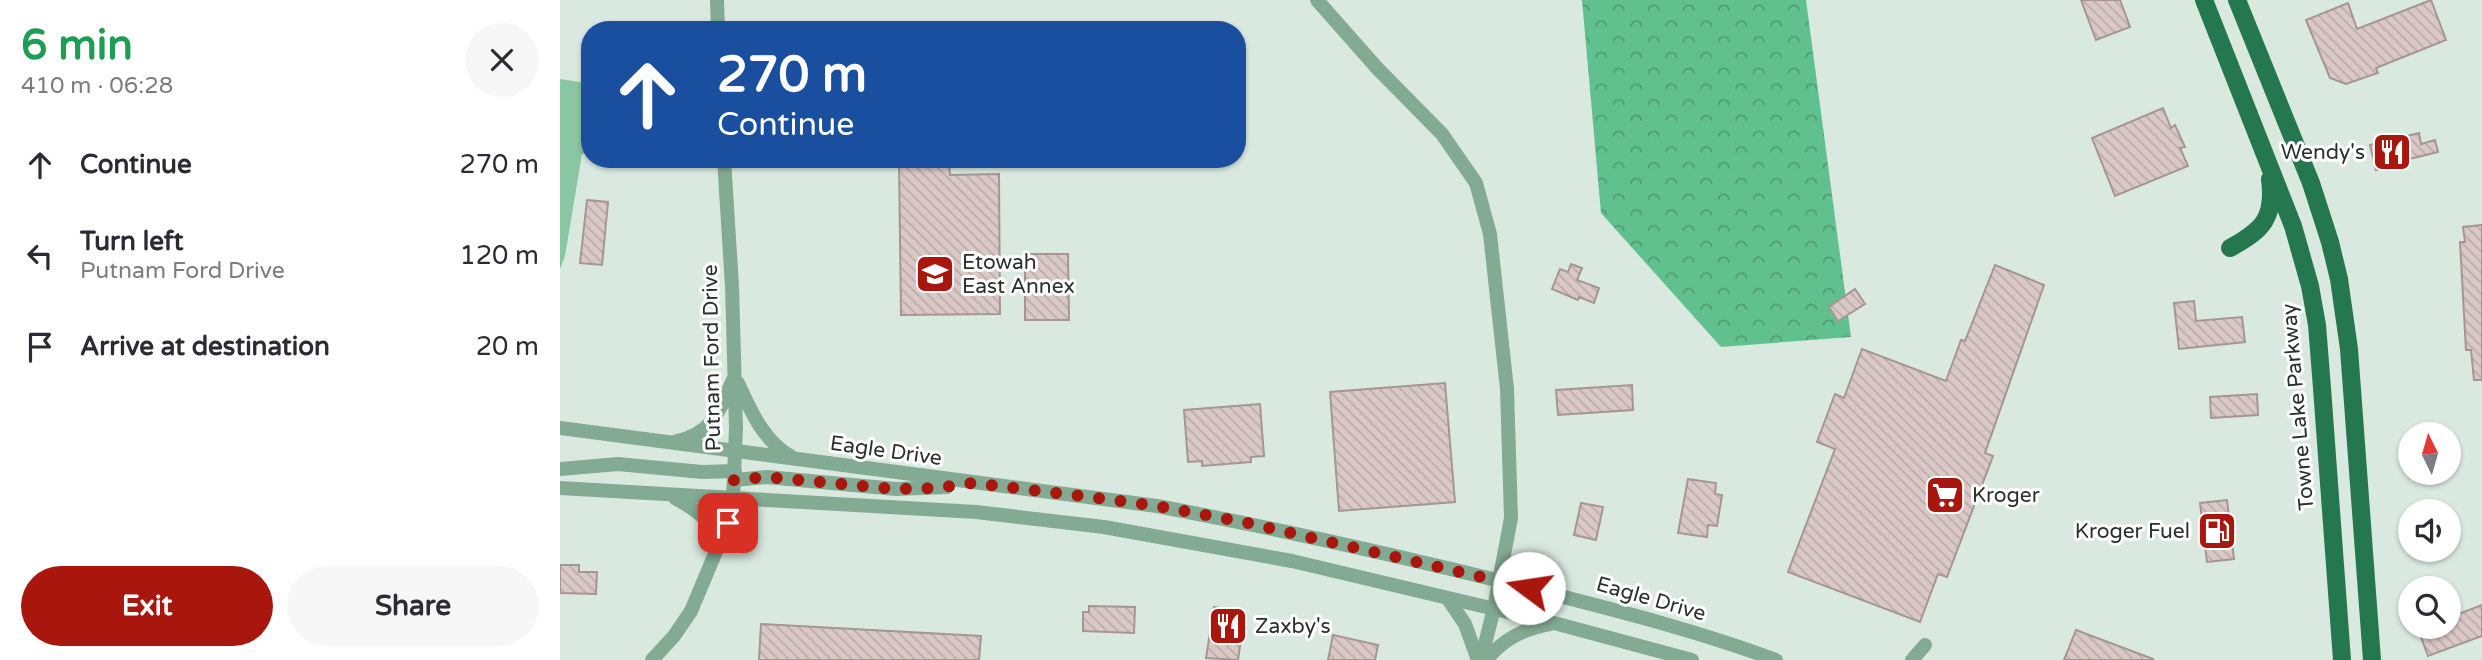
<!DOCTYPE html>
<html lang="en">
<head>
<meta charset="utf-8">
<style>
	body { margin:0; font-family:"Varela Round",sans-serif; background:#f7f7f7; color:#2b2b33; height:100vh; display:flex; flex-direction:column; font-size:26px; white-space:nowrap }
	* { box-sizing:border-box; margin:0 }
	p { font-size:23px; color:#7c7c81 }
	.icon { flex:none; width:38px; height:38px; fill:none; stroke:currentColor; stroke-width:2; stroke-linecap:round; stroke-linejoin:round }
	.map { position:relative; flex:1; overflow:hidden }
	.drawer { display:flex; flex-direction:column; background:#fff; width:560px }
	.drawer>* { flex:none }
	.hud { position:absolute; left:21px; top:21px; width:665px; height:147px; border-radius:28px; box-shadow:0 2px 5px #0004; background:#1a4fa0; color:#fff; overflow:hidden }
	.needle { width:46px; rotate:355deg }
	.tools { position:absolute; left:1838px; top:422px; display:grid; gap:14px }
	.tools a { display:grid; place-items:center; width:63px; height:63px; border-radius:50%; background:#fff; box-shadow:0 2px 5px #0004; font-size:35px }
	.pin { position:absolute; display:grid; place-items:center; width:60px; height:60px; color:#fff; margin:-30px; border-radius:14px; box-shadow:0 4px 10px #0006 }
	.me { position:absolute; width:77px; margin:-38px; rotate:284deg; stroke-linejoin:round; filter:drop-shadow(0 0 5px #0008) }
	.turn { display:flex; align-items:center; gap:24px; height:147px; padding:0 21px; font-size:32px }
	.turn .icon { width:91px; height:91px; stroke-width:2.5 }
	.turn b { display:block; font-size:49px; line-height:60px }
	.round { display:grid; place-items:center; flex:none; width:74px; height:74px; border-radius:37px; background:#f7f7f7 }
	.overview { display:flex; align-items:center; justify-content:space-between; height:119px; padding:0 21px }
	h1 { font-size:42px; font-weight:700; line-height:52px; color:#1e9e55 }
	.button { display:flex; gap:14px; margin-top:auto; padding:14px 21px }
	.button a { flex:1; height:80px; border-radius:42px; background:#a8160d; color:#fff; font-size:28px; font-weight:700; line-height:80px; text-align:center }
	.button a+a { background:#f7f7f7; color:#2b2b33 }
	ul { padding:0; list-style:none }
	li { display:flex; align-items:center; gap:21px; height:91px; padding:0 21px }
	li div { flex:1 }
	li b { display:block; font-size:26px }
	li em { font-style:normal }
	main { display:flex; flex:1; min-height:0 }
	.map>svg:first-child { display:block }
	.forest { fill:url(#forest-crowns) }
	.pitch { fill:#8bc6a3 }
	.building { fill:url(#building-back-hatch); stroke:#a69693; stroke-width:2 }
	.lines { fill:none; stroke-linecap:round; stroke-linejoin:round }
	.minor { stroke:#83aa93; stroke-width:14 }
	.major { stroke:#25774f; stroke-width:18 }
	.route { stroke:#a8160d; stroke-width:12; stroke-dasharray:0 21.6 }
	.labels { text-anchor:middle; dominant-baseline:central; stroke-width:6; stroke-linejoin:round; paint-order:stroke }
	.poi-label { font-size:21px; fill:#2a302c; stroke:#fff; text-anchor:start }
	.street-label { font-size:21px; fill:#2a302c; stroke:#fff }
</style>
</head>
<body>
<main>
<section class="drawer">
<div class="overview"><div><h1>6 min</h1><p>410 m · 06:28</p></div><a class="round"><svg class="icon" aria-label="close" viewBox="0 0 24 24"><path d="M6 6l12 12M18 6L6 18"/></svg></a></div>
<ul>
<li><svg class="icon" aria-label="ahead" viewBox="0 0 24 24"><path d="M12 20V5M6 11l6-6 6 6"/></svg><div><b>Continue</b></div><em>270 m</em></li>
<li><svg class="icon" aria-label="left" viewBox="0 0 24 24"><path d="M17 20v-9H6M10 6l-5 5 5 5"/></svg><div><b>Turn left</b><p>Putnam Ford Drive</p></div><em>120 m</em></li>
<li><svg class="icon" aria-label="arrive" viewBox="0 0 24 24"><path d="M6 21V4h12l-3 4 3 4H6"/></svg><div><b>Arrive at destination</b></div><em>20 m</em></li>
</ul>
<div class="button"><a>Exit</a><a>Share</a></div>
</section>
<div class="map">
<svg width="1922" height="660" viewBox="0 0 1922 660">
	<defs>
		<pattern id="forest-crowns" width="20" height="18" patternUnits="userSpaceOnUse" patternTransform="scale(1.75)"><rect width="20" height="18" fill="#61c18e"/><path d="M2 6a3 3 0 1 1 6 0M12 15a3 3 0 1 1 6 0" fill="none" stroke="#509d74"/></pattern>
		<pattern id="building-back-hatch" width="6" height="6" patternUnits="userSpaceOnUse" patternTransform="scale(1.75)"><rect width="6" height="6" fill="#dac8c5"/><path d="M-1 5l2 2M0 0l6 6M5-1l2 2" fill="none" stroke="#bbaca9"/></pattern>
	</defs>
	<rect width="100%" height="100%" fill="#dae9df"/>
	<path class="forest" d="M1022,0H1246L1291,337L1161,347L1041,213Z"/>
	<path class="pitch" d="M0,79L20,82L30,92V154H22L5,256L0,269Z"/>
	<g class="building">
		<path d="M1521,0H1560L1570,27L1536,40Z"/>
		<path d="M1871,0L1886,40L1816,68L1818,73L1786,84L1770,78L1746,20L1788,3L1797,29Z"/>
		<path d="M1603,108L1611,128L1615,125L1625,147L1620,148L1628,166L1555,196L1532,138Z"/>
		<path d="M1859,133L1861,144L1875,140L1878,152L1837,162L1838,165L1816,170L1810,145Z"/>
		<path d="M339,161L389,162L390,175L439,174L440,314L341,315Z"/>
		<path d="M27,200L48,202L42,265L20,263Z"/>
		<path d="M1922,225V380H1914L1911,350H1906L1900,242H1905L1903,227Z"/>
		<path d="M465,254H508L509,320H465Z"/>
		<path d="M1011,264L1022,268L1017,280L1039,288L1034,303L1019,297L1018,300L992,289L1000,269L1008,272Z"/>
		<path d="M1435,265L1484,285L1425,453L1433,456L1387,577L1378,574L1360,622L1228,572L1275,449L1257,442L1275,394L1284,398L1302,349L1386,381L1401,340L1405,341Z"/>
		<path d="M1295,289L1305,304L1278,321L1269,307Z"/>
		<path d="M1634,301L1636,321L1682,317L1685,342L1619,349L1614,303Z"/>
		<path d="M885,383L895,502L779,511L770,392Z"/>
		<path d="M1072,385L1073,410L998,415L996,390Z"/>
		<path d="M1697,394L1698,415L1651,418L1650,397Z"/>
		<path d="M700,404L704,456L691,457V462L642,466V461L628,462L624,410Z"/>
		<path d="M1128,479L1156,483L1155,494L1162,495L1157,526L1148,525L1147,537L1118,533Z"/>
		<path d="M1667,500L1674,559L1647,562L1640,503Z"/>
		<path d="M1021,503L1043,507L1036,540L1014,535Z"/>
		<path d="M0,565H19V572H37L36,594L0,593Z"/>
		<path d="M1922,605V636L1868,656L1858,629L1865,626H1888V618Z"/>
		<path d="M529,606L575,607L574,633L523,631V612H529Z"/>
		<path d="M654,607L685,612L678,660L646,658Z"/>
		<path d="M201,624L421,636L419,660H199Z"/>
		<path d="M1516,630L1593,659V660H1504Z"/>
		<path d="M773,635L818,645L815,660H768Z"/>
	</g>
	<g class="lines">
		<g class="minor">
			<path d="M157,0L158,30"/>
			<path d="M757,0L817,68L882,134L916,183L930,234L947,389L951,518L934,608L921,660"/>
			<path d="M178,383C191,412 204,442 233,458"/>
			<path d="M0,428L597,506C719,529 840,556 961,586C1047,608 1133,629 1216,660"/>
			<path d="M117,441C153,433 159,411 173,380"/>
			<path d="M0,469L58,464L142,472L175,471"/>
			<path d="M174,480L207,477L336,489L387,487"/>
			<path d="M0,488L416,512L544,527L732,561L994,623L1132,660"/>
			<path d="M115,498C135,509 156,522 158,548"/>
			<path d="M888,599L905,624L918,660"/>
			<path d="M92,660L114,636L131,611L168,523L173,498L176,428L172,286L164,159"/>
			<path d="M926,660C944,639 963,629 990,624"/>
			<path d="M1352,660L1365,645"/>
		</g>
		<g class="major">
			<path d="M1644,0L1733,226L1750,286L1757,325L1762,388L1782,660"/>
			<path d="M1677,0L1751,183L1770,242L1779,279L1789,349L1812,660"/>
			<path d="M1670,248C1703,230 1715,218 1710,179"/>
		</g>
	</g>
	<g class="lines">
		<path class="route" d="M168,523L174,480L207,477L336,489L376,488L413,483L530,497L597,506L688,523L969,588"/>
	</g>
	<defs>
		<g id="restaurant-square" transform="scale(2.0125)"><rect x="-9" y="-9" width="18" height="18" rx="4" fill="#a8160d" stroke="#fff"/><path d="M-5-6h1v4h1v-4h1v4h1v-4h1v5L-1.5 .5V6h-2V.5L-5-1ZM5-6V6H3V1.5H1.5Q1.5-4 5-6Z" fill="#fff"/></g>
		<g id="school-square" transform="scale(2.0125)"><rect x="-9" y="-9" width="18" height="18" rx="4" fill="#a8160d" stroke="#fff"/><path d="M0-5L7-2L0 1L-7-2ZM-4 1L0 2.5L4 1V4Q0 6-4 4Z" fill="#fff"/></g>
		<g id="supermarket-square" transform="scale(2.0125)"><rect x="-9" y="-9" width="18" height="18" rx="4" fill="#a8160d" stroke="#fff"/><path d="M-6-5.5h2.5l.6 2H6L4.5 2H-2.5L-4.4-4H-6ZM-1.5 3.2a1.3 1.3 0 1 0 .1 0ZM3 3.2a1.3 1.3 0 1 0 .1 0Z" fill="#fff"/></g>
		<g id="fuel-square" transform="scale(2.0125)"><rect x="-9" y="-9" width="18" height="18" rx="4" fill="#a8160d" stroke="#fff"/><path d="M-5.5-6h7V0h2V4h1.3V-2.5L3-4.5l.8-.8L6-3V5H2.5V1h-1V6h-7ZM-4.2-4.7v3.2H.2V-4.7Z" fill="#fff"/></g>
	</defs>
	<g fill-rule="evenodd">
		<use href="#restaurant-square" x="1832" y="152"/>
		<use href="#school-square" x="375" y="274"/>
		<use href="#supermarket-square" x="1385" y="495"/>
		<use href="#fuel-square" x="1657" y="531"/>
		<use href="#restaurant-square" x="668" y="626"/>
	</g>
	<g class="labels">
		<g class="poi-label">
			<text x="1805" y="152" text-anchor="end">Wendy's</text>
			<text x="402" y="262">Etowah<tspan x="402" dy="24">East Annex</tspan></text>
			<text x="1412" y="495">Kroger</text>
			<text x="1630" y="531" text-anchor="end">Kroger Fuel</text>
			<text x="695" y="626">Zaxby's</text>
		</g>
		<g class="street-label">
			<text transform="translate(152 358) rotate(-91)">Putnam Ford Drive</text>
			<text transform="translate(1738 407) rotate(-95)">Towne Lake Parkway</text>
			<text transform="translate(326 451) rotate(8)">Eagle Drive</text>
			<text transform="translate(1091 599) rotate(16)">Eagle Drive</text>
		</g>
	</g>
</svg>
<div class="tools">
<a><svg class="needle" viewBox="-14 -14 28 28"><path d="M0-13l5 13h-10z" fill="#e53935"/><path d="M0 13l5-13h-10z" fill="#7c7c81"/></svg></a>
<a><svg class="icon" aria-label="sound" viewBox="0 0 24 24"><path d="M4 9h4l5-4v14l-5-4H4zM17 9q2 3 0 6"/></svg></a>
<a><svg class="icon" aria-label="search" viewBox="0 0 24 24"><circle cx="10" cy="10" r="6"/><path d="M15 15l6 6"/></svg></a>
</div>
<div class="pin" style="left:168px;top:523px;background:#d93025"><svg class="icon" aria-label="arrive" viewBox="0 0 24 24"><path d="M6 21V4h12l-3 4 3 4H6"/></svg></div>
<svg class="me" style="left:969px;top:588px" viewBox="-20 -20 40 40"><circle r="19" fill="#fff"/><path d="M0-13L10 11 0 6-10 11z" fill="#a8160d"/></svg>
<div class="hud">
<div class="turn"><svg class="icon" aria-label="ahead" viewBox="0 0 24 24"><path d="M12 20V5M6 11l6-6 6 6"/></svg><div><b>270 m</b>Continue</div></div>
</div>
</div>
</main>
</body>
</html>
